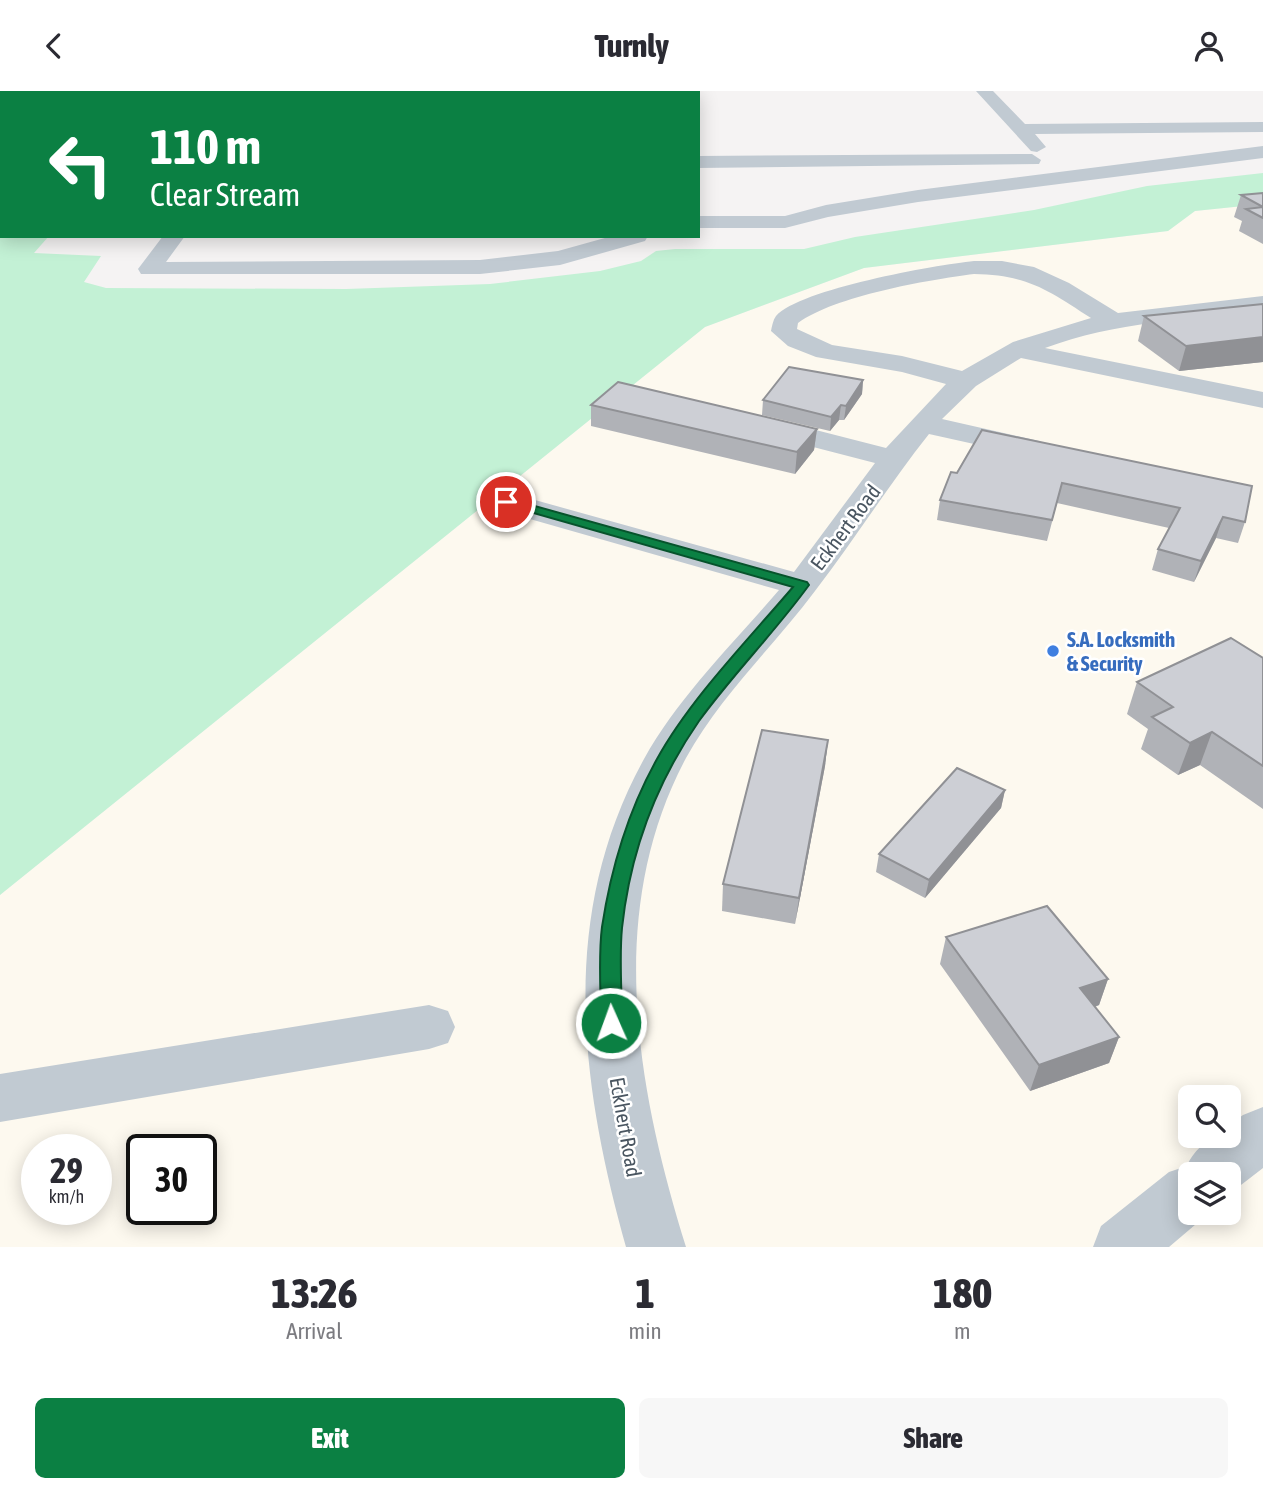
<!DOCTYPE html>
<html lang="en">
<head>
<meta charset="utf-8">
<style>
	body { margin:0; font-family:"Asap Condensed",sans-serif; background:#f7f7f7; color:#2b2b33; height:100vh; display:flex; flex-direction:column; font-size:26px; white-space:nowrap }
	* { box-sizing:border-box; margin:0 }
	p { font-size:23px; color:#7c7c81 }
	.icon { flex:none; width:38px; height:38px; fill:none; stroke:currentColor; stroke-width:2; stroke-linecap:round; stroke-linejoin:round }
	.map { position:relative; height:1156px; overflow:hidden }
	.sheet { display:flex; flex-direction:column; background:#fff; flex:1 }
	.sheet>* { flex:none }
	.guide { position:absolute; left:0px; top:0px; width:700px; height:147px; box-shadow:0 4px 18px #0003; background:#0b8043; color:#fff; overflow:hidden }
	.fabs { position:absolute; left:1178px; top:994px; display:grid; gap:14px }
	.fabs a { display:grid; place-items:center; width:63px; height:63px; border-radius:10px; background:#fff; box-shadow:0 4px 18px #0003; font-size:35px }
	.speed { position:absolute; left:21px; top:1043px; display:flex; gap:14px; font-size:35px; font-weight:700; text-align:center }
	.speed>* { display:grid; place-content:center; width:91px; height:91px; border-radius:50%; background:#fff; box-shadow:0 4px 18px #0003; line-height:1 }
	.speed small { font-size:18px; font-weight:400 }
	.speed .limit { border:4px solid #111; border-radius:10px; background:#fff; color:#111 }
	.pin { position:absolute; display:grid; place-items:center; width:60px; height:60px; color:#fff; margin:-30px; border:4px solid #fff; border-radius:50%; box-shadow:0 2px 7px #0007 }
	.me { position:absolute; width:77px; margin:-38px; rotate:358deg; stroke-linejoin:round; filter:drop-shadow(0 0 5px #0008) }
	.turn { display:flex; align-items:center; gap:24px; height:147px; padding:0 35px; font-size:32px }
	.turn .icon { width:91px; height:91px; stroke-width:2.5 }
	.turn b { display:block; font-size:49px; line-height:60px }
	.eta { display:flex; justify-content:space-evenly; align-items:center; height:119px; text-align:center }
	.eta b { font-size:42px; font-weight:800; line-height:49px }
	.cta { display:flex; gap:14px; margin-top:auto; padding:14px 35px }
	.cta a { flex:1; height:80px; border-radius:10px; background:#0b8043; color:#fff; font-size:28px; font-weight:800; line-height:80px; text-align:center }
	.cta a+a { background:#f7f7f7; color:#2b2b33 }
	header { display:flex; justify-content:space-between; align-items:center; height:91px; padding:0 35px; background:#fff; font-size:32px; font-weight:800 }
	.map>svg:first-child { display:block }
	.commercial { fill:#fdf9ef; fill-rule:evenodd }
	.green { fill:#c3f1d5 }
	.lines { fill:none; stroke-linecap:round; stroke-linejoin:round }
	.minor { fill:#c1cad2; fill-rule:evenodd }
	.wall { fill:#b0b2b7 }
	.shaded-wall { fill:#909195 }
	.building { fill:#cdcfd5; stroke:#909195; stroke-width:2 }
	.route { fill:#0b8043; stroke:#07532c; stroke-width:2 }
	.shop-dot { fill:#3f7fe0; stroke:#fff; stroke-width:2.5 }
	.labels { text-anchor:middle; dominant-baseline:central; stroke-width:5; stroke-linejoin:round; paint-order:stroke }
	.street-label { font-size:21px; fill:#4a5661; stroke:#fff }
	.shop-label { font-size:21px; font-weight:bold; fill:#366cbe; stroke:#fff; text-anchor:start }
</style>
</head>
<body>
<header><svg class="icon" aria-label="back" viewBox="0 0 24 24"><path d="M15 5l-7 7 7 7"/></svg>Turnly<svg class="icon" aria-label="person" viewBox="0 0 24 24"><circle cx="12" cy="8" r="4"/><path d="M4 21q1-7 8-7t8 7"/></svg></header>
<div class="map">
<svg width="1263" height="1156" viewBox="0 0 1263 1156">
	<rect width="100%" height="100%" fill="#f5f3f3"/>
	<path class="commercial" d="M1263,113V1156H0V804L705,236L864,177L1168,140L1195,120ZM1190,1006H1228V1045H1190ZM37,1059H96V1118H37ZM142,1059H201V1118H142ZM1190,1083H1228V1122H1190Z"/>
	<path class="green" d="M0,0H203L2,2V145H49L34,162L101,165L84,191L106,197L346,198L490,193L600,180L641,170L656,160L675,158H804L855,146L1034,119L1147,95L1263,82V113L1195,120L1168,140L864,177L705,236L0,804Z"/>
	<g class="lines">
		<g class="minor">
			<path d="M277,0H293L276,2Z"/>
			<path d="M508,0H524L507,2Z"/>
			<path d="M976,0H993L1025,33L1263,31V41L1035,43L1046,56L1037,61L1031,60Z"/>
			<path d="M1263,55V67L918,111L828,126L785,137H698V125H785L826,114L918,99Z"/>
			<path d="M1032,63L1041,69L1039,73L698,77V65Z"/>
			<path d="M163,145H185L166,171L480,169L558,160L612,145H648L645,150L560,174L480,183H141L138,178Z"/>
			<path d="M974,170H1002L1034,176L1069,192L1118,222L1263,205V219C1190,228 1115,231 1045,257L1263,301V317L1021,267L976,295L942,328L1039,350L1043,356L1039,362L1028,365L929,343C890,392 855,448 815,500C773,556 720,605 686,667C604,821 637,998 686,1156H626C580,991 558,824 644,668C679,605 733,553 779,499L495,418L490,411L495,404L506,401L794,481L875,372L755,341L750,335L755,329L765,326L886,357L946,293L902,281L816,266L788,255L771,240C772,235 773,229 776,225C800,198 935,174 974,170ZM974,183C1028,184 1048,199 1091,227L1013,251L962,280L902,265L832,254L797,238L798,232C835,205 927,189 974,183Z"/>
			<path d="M429,914L448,920L455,936L448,952L429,958L0,1031V983Z"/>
			<path d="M1263,1016V1077L1228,1104V1083H1190V1122H1209L1169,1156H1093L1101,1135L1169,1081L1187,1075C1194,1058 1210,1045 1228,1045V1035L1243,1024Z"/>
		</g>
	</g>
	<g class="wall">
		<path d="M1263,102V153L1239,140L1242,130L1234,126L1241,104Z"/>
		<path d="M1263,213V271L1179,280L1138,250L1144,225Z"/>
		<path d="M863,289L862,303L844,329H839L830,340L762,324L763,309Z"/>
		<path d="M591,314L817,338L814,359L795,383L591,335Z"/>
		<path d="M982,339L1245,431L1238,452L1216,447L1194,491L1152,479L1158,458L1169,437L1057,412L1047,450L937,429L940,409Z"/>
		<path d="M1263,567V718L1200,674L1178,684L1141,658L1148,638L1127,623L1137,591Z"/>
		<path d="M828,649L825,675L795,833L722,820L723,793Z"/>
		<path d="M1005,699L1001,717L925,807L876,781L879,763Z"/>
		<path d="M946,846L1108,888L1099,914L1095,916L1119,946L1109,972L1030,1000L940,873Z"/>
	</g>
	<g class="shaded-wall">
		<path d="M1263,246V271L1179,280L1186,255Z"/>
		<path d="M863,289L862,303L844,329L846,315Z"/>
		<path d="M841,314L839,329L830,340L831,326Z"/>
		<path d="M817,338L814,359L795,383L797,361Z"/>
		<path d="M1223,426L1216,447L1194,491L1201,470Z"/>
		<path d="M1212,641L1200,674L1178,684L1190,652Z"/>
		<path d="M828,649L825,675L795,833L799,807Z"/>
		<path d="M1005,699L1001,717L925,807L929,789Z"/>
		<path d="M1108,888L1099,914L1071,924L1080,897Z"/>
		<path d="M1119,946L1109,972L1030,1000L1039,974Z"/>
	</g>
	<g class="building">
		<path d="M1263,102V116L1241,104Z"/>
		<path d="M1263,116V127L1246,118Z"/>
		<path d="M1263,213V246L1186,255L1144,225Z"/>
		<path d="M789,276L863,289L846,315L841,314L831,326L763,309Z"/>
		<path d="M618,291L817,338L797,361L591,314Z"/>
		<path d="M982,339L1252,395L1245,431L1223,426L1201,470L1158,458L1180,417L1062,392L1052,429L940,409L951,381L957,382Z"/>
		<path d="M1231,547L1263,567V675L1212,641L1190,652L1152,626L1173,616L1137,591Z"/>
		<path d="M762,639L828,649L799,807L723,793Z"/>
		<path d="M957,677L1005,699L929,789L879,763Z"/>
		<path d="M1047,815L1108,888L1080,897L1119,946L1039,974L946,846Z"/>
	</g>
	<path class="route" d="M506,407L807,491L809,494C775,541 733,583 699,630C656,692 630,762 622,837C619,868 622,901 622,932L619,939L611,941L604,939L601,932C601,901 598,867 602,836C611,777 628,720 657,668C690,608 748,549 793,496L502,413L500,411Z"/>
	<circle class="shop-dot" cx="1053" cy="560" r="7"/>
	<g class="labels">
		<g class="street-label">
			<text transform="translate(845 436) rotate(-53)">Eckhert Road</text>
			<text transform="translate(626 1036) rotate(80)">Eckhert Road</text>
		</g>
		<g class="shop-label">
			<text x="1067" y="548">S.A. Locksmith<tspan x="1067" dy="24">&amp; Security</tspan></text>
		</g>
	</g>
</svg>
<div class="fabs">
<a><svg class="icon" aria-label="search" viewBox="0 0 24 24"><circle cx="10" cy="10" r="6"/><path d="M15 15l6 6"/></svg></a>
<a><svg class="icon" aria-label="layers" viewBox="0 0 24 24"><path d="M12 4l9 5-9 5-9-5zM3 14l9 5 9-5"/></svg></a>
</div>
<div class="speed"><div>29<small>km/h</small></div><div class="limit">30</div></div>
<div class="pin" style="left:506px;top:411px;background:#d93025"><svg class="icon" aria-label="arrive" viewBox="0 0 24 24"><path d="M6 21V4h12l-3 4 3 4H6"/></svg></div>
<svg class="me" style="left:611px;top:932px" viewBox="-20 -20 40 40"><circle r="17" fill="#0b8043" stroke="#fff" stroke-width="3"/><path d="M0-11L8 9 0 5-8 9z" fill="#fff"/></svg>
<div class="guide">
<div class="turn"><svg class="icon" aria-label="left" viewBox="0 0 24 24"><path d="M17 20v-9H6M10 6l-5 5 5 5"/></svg><div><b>110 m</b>Clear Stream</div></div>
</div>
</div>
<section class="sheet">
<div class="eta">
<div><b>13:26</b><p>Arrival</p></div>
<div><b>1</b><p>min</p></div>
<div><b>180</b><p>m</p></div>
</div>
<div class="cta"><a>Exit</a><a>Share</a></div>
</section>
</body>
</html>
